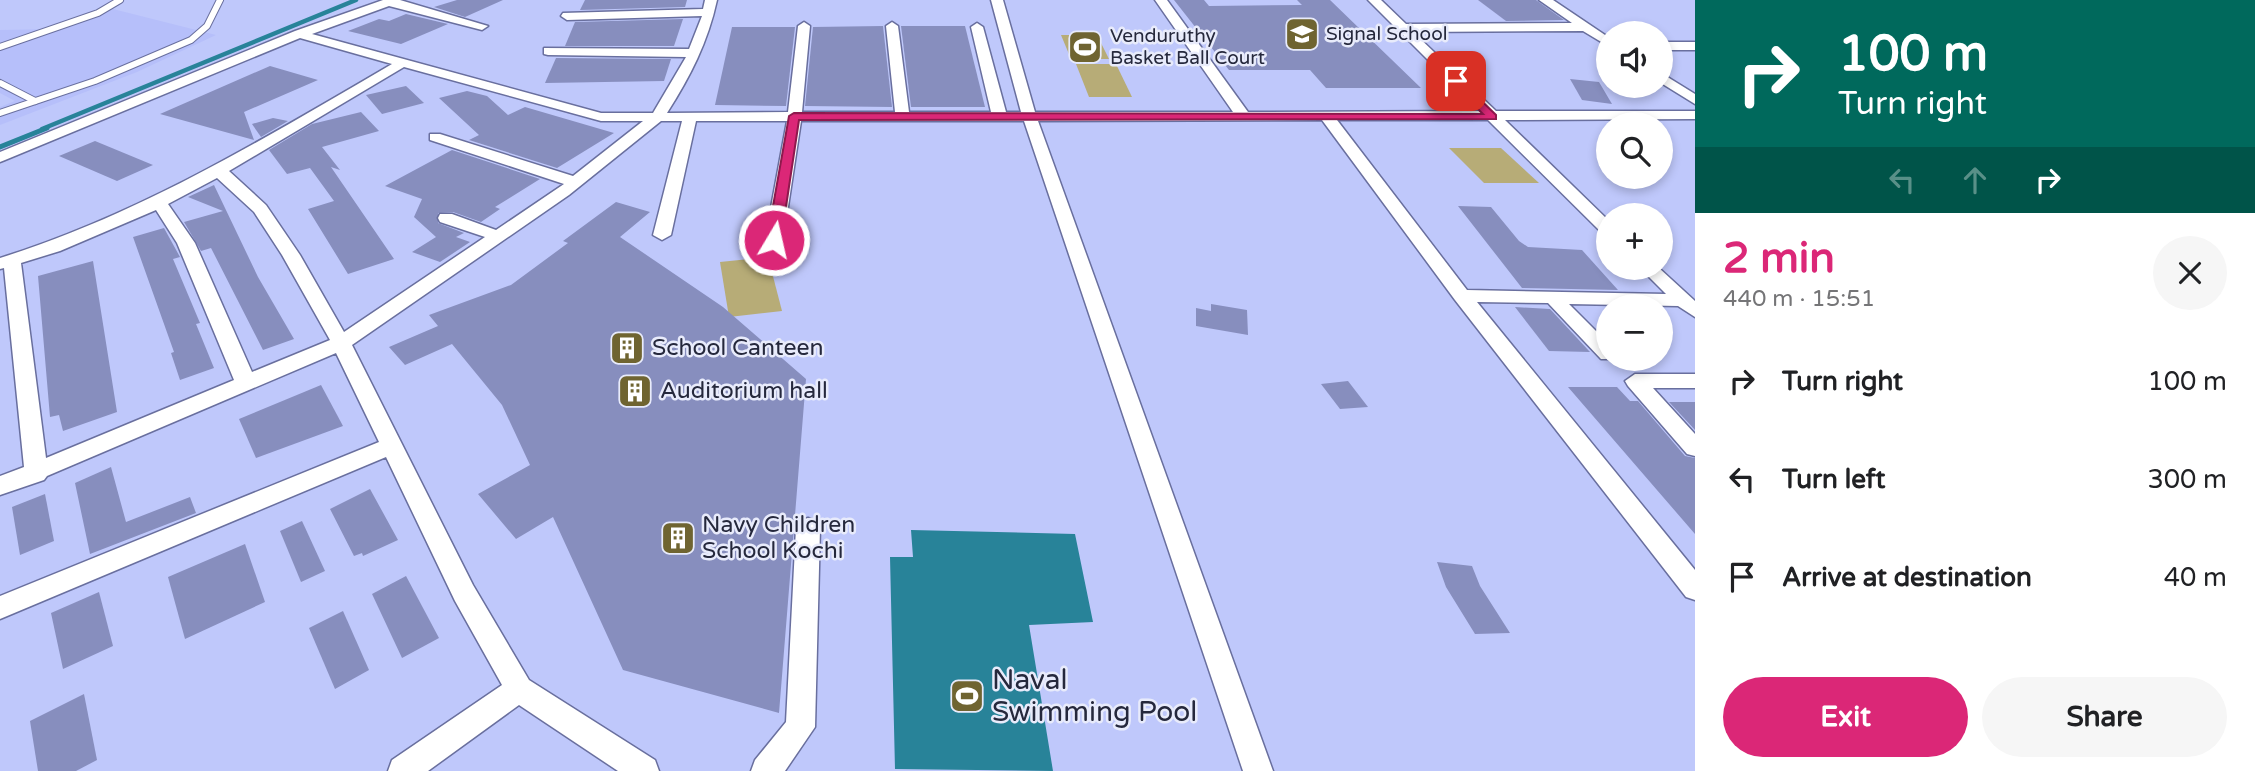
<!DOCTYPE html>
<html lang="en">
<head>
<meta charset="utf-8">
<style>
	body { margin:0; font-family:"Varela Round",sans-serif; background:#f6f6f6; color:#202124; height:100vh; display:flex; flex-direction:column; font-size:26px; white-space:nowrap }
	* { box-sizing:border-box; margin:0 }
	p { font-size:23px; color:#757577 }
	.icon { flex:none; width:38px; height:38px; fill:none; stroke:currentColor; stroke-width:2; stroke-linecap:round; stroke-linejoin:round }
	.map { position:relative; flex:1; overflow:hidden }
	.drawer { display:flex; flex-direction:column; background:#fff; width:560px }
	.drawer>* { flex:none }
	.banner { background:#00695c; color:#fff; overflow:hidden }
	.fabs { position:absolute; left:1596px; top:21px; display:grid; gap:14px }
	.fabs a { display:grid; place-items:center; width:77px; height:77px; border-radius:50%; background:#fff; box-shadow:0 4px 10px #0003; font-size:35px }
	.pin { position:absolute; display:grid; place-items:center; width:60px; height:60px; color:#fff; margin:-30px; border-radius:14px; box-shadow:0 4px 10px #0006 }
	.me { position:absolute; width:77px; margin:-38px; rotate:9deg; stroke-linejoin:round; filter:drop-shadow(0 0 5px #0008) }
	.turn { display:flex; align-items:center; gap:24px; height:147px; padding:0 28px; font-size:32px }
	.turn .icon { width:91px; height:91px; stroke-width:2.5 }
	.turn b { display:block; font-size:49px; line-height:60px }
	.lanes { display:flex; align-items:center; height:66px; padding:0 28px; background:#0003; justify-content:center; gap:35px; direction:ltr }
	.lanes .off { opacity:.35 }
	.round { display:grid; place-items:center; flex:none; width:74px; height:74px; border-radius:37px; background:#f6f6f6 }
	.summary { display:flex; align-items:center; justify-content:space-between; height:119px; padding:0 28px }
	h1 { font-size:42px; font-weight:800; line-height:52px; color:#db2777 }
	.button { display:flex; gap:14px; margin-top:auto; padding:14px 28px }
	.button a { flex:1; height:80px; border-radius:42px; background:#db2777; color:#fff; font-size:28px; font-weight:800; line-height:80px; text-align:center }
	.button a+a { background:#f6f6f6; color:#202124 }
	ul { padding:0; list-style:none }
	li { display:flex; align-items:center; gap:21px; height:98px; padding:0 28px }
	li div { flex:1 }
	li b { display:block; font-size:26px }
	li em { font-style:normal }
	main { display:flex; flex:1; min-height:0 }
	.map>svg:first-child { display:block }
	.built { fill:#b6bffa }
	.green { fill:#b7ac77 }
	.water { fill:#288399 }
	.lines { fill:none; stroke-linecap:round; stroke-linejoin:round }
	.stream-far1 { stroke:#288399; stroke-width:4.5 }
	.stream { stroke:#288399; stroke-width:5 }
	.building { fill:#878ebe }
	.service-casing { stroke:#696f9e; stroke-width:8 }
	.minor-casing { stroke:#696f9e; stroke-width:3 }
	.service { stroke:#fff; stroke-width:6 }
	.minor { fill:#fff; fill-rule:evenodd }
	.route { fill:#db2777; stroke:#8e194d; stroke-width:2 }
	.labels { text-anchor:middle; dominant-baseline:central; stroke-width:5; stroke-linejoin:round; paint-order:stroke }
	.far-poi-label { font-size:19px; fill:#25283c; stroke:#e8ebfb; text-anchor:start }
	.poi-label { font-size:23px; fill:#25283c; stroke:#e8ebfb; text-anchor:start }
	.near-poi-label { font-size:28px; fill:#25283c; stroke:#e8ebfb; text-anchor:start }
</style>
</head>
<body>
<main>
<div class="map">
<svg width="1695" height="771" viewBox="0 0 1695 771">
	<rect width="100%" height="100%" fill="#bfc8fb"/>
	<path class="built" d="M113,9L216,35L137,72L0,125V107L15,101L0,93V30L51,29Z"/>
	<g class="green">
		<path d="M1061,35H1097L1109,59H1071Z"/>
		<path d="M1076,64H1116L1132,97H1089Z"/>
		<path d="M1449,148H1501L1539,183H1484Z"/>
		<path d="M768,257L782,311L729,317L720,262Z"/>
	</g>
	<path class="water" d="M911,530L1075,534L1093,622L1029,625L1053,771L895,769L890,557H913Z"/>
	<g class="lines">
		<path class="stream-far1" d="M42,129L356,0"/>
		<path class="stream" d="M0,147L47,128"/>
	</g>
	<g class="building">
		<path d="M457,0H503L465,17L434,7Z"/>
		<path d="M585,0H687L685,7L580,10Z"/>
		<path d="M1174,0H1204L1209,6L1302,5L1297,0H1330L1421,88H1326L1310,70H1229Z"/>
		<path d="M1478,0H1536L1564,20L1506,21Z"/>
		<path d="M406,14L448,24L401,44L348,31L379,19L389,21Z"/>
		<path d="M683,19L674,46H565L575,22Z"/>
		<path d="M883,26L892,107L805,106L813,27Z"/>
		<path d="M901,26H965L985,107H911Z"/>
		<path d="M732,27H795L786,106L715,105Z"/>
		<path d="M556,58L671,59L664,81L545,83Z"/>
		<path d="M270,66L318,80L244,112L254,140L160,114Z"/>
		<path d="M1570,79L1599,82L1612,104L1582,100Z"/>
		<path d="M406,86L424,103L382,114L366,95Z"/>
		<path d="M467,91L487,96L508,115L525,107L614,133L557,168L469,140L479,135L439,98Z"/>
		<path d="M361,112L379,131L322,147L340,170L331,167L394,259L348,274L308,209L334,201L310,168L287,174L269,150L312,124Z"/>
		<path d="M273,118L288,121L261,137L252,124Z"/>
		<path d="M95,141L153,165L117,181L59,156Z"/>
		<path d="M452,150L540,179L495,207L500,209L481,222L453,212L438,213V223L464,233L456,237L470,242L440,262L412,252L436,237L414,217L422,199L385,186Z"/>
		<path d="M214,185L258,277L294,339L263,350L211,248L201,251L184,222L223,211L188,197Z"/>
		<path d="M616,202L650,212L620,237L723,307L806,379L779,713L623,670L553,517L516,539L478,494L530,465L502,405L452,344L405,365L389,347L438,326L429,315L511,285L568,243L563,241Z"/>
		<path d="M1458,206L1491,207L1519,241L1528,247L1582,250L1618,290L1522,288Z"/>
		<path d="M164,228L180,257L173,259L200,323L196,324L214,368L180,380L171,353L174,352L133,237Z"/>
		<path d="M93,261L117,412L63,431L59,415L50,417L38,276Z"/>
		<path d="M1211,304L1247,310L1248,335L1196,326V308L1211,311Z"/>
		<path d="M1515,307L1550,309L1590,352L1549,351Z"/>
		<path d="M1348,381L1368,407L1340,409L1321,384Z"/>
		<path d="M321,385L343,426L256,458L239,419Z"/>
		<path d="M1568,387H1617L1630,401H1638L1685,456L1695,458V534Z"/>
		<path d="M1669,402H1695V430Z"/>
		<path d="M111,467L126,522L190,497L196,513L90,554L75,483Z"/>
		<path d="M370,489L398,540L363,556L362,553L354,556L330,509Z"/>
		<path d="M45,494L54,541L20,555L12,507Z"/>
		<path d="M302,521L325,571L301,582L280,531Z"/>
		<path d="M245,544L265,602L185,639L168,577Z"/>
		<path d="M1437,562L1472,566L1480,586L1510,633L1475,634L1446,587Z"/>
		<path d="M406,576L439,638L402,658L372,594Z"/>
		<path d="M99,592L113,646L63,669L51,613Z"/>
		<path d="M343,611L369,670L335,689L309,628Z"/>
		<path d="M84,694L97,760L76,771H38L30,721Z"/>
	</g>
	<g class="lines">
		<g class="service-casing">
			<g id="service">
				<path d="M0,47L98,13L120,0"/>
				<path d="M0,83L35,101"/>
				<path d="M0,113L95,81L191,40L207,26L220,0"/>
			</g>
		</g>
		<g class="minor-casing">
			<g id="minor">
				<path d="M383,0H400L488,26L482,30L389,6L312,34L601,113H653L686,57L548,55L544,54V48L689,49L702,16L567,20L561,16L563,13L703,9L705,0H717C708,42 690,77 667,113L788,112L798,26L804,22L810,26L802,112H895L886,26L892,22L898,26L909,112H991L971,27L977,23L983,27L1006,112H1021L991,0H1003L1035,112H1233L1155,0H1167L1248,112L1479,111L1368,0H1381L1406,24L1572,23L1539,0H1553L1608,37V46L1583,31L1413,32L1496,111H1695V119L1505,120L1608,220V234L1602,233L1488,120H1337L1467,290L1666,294L1640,268H1659L1695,301V317L1678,306L1569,304L1608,343V359H1615H1601L1548,303L1477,302L1695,570V600L1686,597L1455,300L1322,120L1038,121L1273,771H1243L1024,121H801L783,240L774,245L765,240L787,121H696L671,235L662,240L653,235L682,121H661L569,195L352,345L473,585L529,680L655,760L659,771H618L519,705L428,771H388L392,760L502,685L455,601L386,457L0,619V596L379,442L336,353L47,476L44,480L0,495V476L24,467L4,268L0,269V258C141,214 265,138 392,64L300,38L5,160L0,162V152L295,31ZM404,67L601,121H643L573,176L440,134H430V140L564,184L496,230L452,214H440L438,218L440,222L485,237L344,332L300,255L266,205L229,171ZM217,178L254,212L282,255L330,340L252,372L195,243L168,204ZM156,210L177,243L234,380L46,458L21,263L60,251Z"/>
				<rect x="1661" y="42" width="34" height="8"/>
				<path d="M1661,73L1695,94V104L1661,83Z"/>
				<path d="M1635,374H1695V388H1653L1695,434V456L1687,454L1628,386L1625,381Z"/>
				<path d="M808,518L817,521L820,528L815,727L785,771H751L755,760L786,722L796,528L799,521Z"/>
			</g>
		</g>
		<use href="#service" class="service"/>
		<use href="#minor" class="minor"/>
	</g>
	<path class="route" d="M1452,79H1459L1496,115V119L799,120L781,240L774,244L767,240L789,116L794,113L1483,114L1452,84Z"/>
	<defs>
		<g id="school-square" transform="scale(1.75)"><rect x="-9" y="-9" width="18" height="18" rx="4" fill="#6f6431" stroke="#e8ebfb"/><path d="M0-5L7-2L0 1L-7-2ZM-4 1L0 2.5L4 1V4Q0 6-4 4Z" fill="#fff"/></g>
		<g id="stadium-square" transform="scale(1.75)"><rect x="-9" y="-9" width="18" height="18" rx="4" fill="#6f6431" stroke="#e8ebfb"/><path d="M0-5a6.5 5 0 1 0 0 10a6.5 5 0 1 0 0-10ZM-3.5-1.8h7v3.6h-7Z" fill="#fff"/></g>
		<g id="building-square" transform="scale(1.75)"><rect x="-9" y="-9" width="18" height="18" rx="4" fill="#6f6431" stroke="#e8ebfb"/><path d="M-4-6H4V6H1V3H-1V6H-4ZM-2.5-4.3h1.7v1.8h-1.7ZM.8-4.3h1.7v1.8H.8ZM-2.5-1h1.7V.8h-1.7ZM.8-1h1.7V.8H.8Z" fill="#fff"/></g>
	</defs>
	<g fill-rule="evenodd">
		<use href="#school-square" x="1302" y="34"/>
		<use href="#stadium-square" x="1085" y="47"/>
		<use href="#building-square" x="627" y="348"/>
		<use href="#building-square" x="635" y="391"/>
		<use href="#building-square" x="678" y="538"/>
		<use href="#stadium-square" x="967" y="696"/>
	</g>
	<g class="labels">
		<g class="far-poi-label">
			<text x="1326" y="34">Signal School</text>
			<text x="1110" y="36">Venduruthy<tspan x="1110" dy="22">Basket Ball Court</tspan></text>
		</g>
		<g class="poi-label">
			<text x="652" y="348">School Canteen</text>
			<text x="660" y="391">Auditorium hall</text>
			<text x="702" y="525">Navy Children<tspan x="702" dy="26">School Kochi</tspan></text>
		</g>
		<g class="near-poi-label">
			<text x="992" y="680">Naval<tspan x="992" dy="32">Swimming Pool</tspan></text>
		</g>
	</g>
</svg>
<div class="fabs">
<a><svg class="icon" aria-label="sound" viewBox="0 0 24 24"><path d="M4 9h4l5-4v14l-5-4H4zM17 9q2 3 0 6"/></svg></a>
<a><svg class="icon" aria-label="search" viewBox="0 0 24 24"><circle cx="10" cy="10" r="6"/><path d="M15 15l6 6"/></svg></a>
<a>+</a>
<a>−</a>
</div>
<div class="pin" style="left:1456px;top:81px;background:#d93025"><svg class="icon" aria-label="arrive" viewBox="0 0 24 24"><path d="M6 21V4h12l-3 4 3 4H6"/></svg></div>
<svg class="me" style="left:774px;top:240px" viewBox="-20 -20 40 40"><circle r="17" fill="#db2777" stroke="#fff" stroke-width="3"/><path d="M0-11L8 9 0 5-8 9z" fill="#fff"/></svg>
</div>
<section class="drawer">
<div class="banner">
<div class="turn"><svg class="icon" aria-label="right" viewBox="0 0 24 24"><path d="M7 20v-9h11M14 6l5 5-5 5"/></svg><div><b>100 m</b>Turn right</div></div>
<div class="lanes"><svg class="icon off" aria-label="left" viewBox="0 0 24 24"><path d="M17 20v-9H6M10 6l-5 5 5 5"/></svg><svg class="icon off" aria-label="ahead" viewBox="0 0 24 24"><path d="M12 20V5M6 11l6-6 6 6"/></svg><svg class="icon" aria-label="right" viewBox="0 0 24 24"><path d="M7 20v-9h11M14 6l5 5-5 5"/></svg></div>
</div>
<div class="summary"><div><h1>2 min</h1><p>440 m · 15:51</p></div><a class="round"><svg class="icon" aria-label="close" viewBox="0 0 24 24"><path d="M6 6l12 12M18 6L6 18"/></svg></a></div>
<ul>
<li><svg class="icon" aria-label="right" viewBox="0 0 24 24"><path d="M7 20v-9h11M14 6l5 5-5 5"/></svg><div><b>Turn right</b></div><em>100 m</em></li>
<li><svg class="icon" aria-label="left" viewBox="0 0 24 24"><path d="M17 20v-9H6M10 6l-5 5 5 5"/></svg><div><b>Turn left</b></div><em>300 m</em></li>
<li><svg class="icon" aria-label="arrive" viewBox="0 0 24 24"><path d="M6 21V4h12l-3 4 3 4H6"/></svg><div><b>Arrive at destination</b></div><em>40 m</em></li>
</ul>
<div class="button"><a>Exit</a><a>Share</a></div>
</section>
</main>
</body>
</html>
